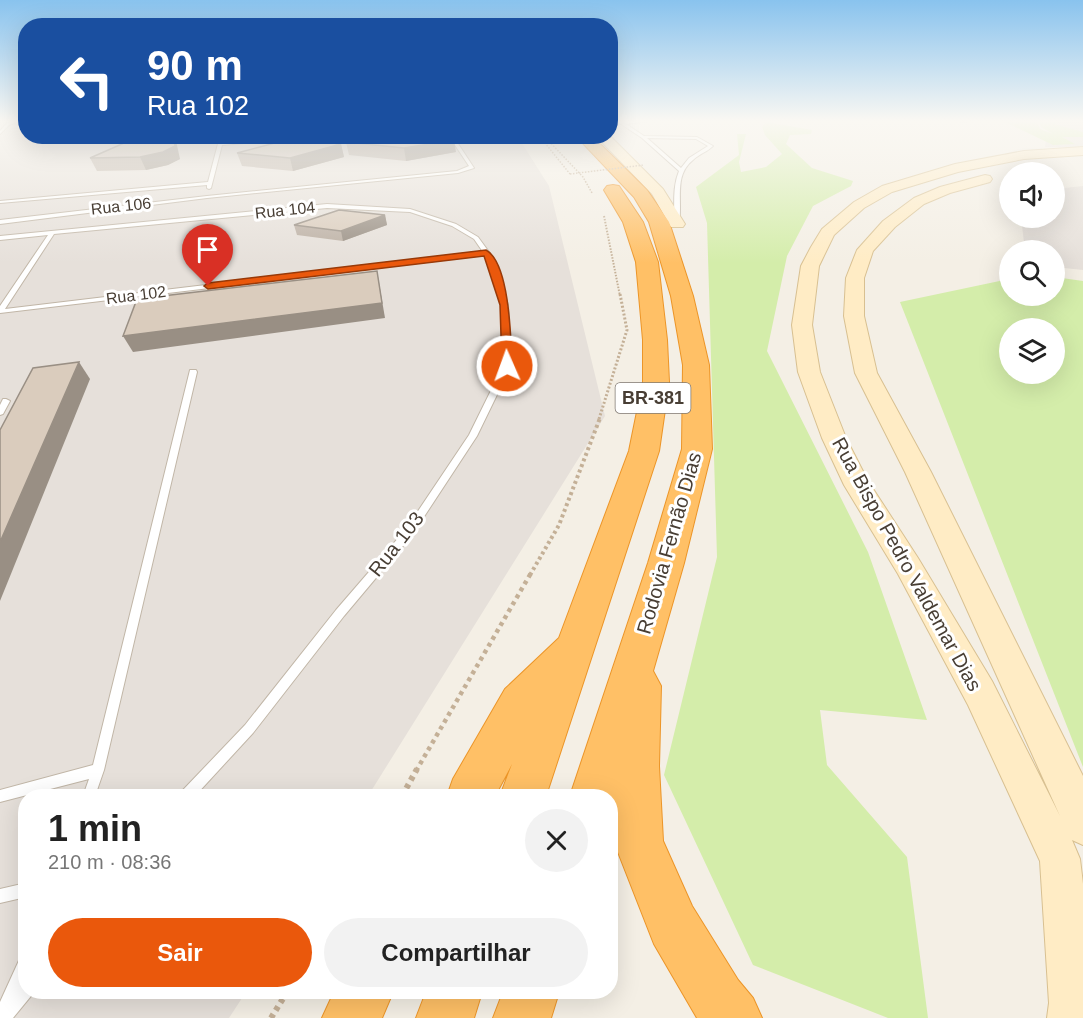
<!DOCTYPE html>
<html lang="pt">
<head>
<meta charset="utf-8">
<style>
	body { margin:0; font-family:Arial,sans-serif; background:#f2f2f2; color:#222; height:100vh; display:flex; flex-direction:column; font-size:22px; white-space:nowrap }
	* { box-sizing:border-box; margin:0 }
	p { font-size:20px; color:#767676 }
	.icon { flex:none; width:33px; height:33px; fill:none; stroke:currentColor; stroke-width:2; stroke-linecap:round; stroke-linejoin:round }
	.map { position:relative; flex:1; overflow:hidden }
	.drawer { position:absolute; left:18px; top:789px; width:600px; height:210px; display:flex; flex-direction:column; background:#fff; border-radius:24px; box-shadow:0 6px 24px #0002 }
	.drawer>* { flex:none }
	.hud { position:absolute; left:18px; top:18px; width:600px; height:126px; border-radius:24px; box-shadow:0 6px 24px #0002; background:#1a4fa0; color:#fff; overflow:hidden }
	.buttons { position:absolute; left:999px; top:162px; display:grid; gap:12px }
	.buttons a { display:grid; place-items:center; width:66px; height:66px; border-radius:50%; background:#fff; box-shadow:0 6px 24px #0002; font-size:30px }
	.pin { position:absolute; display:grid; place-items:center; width:51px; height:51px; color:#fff; margin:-62px -26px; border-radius:50% 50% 50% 0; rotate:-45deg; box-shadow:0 0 6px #0007 }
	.pin .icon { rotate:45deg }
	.me { position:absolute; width:66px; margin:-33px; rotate:358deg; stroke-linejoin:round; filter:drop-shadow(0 0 4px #0008) }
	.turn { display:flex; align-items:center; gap:21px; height:126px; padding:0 30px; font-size:27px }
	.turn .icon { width:78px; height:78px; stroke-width:2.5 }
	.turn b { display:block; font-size:42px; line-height:51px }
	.round { display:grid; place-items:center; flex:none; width:63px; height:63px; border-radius:32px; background:#f2f2f2 }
	.headline { display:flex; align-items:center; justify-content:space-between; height:102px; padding:0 30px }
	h1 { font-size:36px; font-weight:700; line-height:45px }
	.primary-button { display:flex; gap:12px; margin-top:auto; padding:12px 30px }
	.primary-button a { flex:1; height:69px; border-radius:36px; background:#ea580c; color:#fff; font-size:24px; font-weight:700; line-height:69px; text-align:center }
	.primary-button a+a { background:#f2f2f2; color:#222 }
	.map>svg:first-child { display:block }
	.industrial { fill:#e6e0da }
	.green { fill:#d4edaa; fill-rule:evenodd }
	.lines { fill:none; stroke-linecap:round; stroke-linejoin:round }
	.lane-casing { stroke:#c1b6a7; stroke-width:2 }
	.secondary-casing { stroke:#d8c091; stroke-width:2 }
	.highway-casing { stroke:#ec9528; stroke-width:2 }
	.path-far5 { stroke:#c4b097; stroke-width:1.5; stroke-dasharray:1.5 1.5; stroke-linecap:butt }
	.path-far4 { stroke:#c4b097; stroke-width:2; stroke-dasharray:1.5 1.5; stroke-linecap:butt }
	.path-far3 { stroke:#c4b097; stroke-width:3; stroke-dasharray:2 2; stroke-linecap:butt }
	.path-far2 { stroke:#c4b097; stroke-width:4; stroke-dasharray:3 3; stroke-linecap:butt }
	.path-far1 { stroke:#c4b097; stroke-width:4.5; stroke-dasharray:4 4; stroke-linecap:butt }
	.path { stroke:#c4b097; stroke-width:6; stroke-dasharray:4.5 4.5; stroke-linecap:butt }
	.lane { fill:#fff; fill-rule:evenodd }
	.secondary { fill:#ffecc5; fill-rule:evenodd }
	.highway { fill:#ffc066; fill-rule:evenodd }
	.path-bridge { stroke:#c4b097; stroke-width:1.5; stroke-dasharray:1.5 1.5; stroke-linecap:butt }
	.wall { fill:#bbafa3 }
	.shaded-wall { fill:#998f84 }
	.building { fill:#daccbd; stroke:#998f84; stroke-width:1.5 }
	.route { fill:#ea580c; stroke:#983908; stroke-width:1.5 }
	.labels { text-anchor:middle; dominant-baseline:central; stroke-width:6; stroke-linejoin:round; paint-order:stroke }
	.far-street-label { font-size:16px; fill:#483e34; stroke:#fff }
	.shield { fill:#fff; stroke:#7f7871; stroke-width:1.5 }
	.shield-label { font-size:18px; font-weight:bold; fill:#483e34 }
	.street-label { font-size:20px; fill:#483e34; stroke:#fff }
</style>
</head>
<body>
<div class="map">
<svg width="1083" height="1018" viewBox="0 0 1083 1018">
	<rect width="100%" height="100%" fill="#f4efe5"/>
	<g class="industrial">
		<path d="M0,120H25L26,136L518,137L549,186L605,416L368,796H26V992H246L229,1018H0Z"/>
		<path d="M1043,120H1083V147H1045L1046,138L1055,135Z"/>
		<path d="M1083,186V270L1055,267L1054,250H1025L1021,218H1054L1055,189Z"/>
	</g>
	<g class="green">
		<path d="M990,120H1036L1040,129L1053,134L1041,127L1039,121L1064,120L1054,124L1083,132V137H1062L1075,144L1053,145L1005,122Z"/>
		<path d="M766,122L812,130L811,134L790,135L786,144L812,168L853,181L851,186L813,206L787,256L767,351L868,552L927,720L820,710L827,765L907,857L928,1018H888L753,965L664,775L717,557L707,223L696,187L739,155L737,134H746L739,162L741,172L766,167L782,154L765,135L762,127Z"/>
		<path d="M1055,277L1083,281V767L900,302L1009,279L1010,296H1054ZM1054,328V374H1010V328Z"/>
	</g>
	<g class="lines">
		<g class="lane-casing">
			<g id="lane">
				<path d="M15,120H21L9,125L0,134V131L7,123Z"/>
				<path d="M615,120L623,122L656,120L626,124L644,136L697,137L713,146C707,152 699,154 693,160C673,176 683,201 679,223L674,222C675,205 672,188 679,171L642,138ZM647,138L696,139L708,146L689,158L681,168Z"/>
				<path d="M220,136H224L222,143L301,136H326L222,145L211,188L209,189L207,188V185L0,203V201L208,182Z"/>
				<path d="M449,136H453L474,168L458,173L207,198L0,224V220L207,196L457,171L469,166Z"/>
				<path d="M327,204L410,209L456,224L478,237L494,259L508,305L511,366L477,436L412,535L344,616L253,733L195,796H181L182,791L245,725L336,610L406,529L469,435L503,366L502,305L488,259L485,255L0,313V306L48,235L0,240V236ZM327,208L410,212L452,226L474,239L483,252L5,309L54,234Z"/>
				<path d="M190,370H196L197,372L104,770L95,796H83L89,779L0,802V790L93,765Z"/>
				<path d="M3,399H6L10,401L3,414L0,415V405Z"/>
				<path d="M26,883V897L0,903V889Z"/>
				<path d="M26,954V980L23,984H26V992H33L31,996L13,1018H0V1002L21,956Z"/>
			</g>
		</g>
		<g class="secondary-casing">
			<g id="secondary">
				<path d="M596,136H610L663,189L685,224L683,227H671L652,194Z"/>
				<path d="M1083,147V155L1024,159L958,172L892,192L864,208L834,235L819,266L812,325L820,372L846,438L868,481L918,558L992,681L1060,816L905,472L855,373L844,316L846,278L857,250L883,221L914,198L940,187L985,175L990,176L992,179L990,182L950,193L924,204L895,227L873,251L864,278V316L877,373L931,472L1083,776V845L1072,840L1080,859L1083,884V1018H1047L1049,1003L1040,861L968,705L898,574L844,485L822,438L798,372L792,325L801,266L811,247L822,229L854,202L882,186L955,164L1024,151Z"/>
			</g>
		</g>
		<g class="highway-casing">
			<g id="highway">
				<path d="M576,136H592L647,190L669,222L693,296L709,365L712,449L684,563L653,671L661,686L659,766L663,841L692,906L738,980L753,998L762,1018H697L654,944L614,842V802L610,810V796H570L648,563L682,449L683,365L671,296L649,222L634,197Z"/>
				<path d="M613,185L619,186L643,222L658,262L667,340L669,382L659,451L546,796H500L512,764L495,796H447L453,779L505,689L559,638L629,451L643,382V340L636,262L623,222L604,190L607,186Z"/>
				<path d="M334,992H393L382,1018H322Z"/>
				<path d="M426,992H482L474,1018H416Z"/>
				<path d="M503,992H559L551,1018H493Z"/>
			</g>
		</g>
		<g class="path-far5">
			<path d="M545,137L583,177L592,193"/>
			<path d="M541,138L570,174"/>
		</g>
		<path class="path-far4" d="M604,216L620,296"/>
		<path class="path-far3" d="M599,419L627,330L620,294"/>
		<path class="path-far2" d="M530,575L559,525L600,418"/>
		<path class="path-far1" d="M416,771L531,573"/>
		<g class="path">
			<path d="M402,796L417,769"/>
			<path d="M271,1018L287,992"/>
		</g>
		<use href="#lane" class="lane"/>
		<use href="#secondary" class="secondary"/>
		<use href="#highway" class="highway"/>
		<path class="path-bridge" d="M570,174L644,165"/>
	</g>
	<g class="wall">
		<path d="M941,120H968L967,123Z"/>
		<path d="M140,136L180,159L168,165L146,170L97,171L90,158Z"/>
		<path d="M346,142L456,152L406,161L349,155Z"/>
		<path d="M341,144L344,157L293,171L242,166L237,153Z"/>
		<path d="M385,215L387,225L343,241L297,235L294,225Z"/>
	</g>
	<g class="shaded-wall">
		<path d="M173,136H175L180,159L168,165L146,170L140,157Z"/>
		<path d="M454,140L456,152L406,161L404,148Z"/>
		<path d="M341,144L344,157L293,171L290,158Z"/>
		<path d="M385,215L387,225L343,241L341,231Z"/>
		<path d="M377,271L385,318L133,352L123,336Z"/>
		<path d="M79,362L90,379L0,601V542Z"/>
	</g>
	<g class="building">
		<path d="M140,136H173L175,146L163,152L140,157L90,158Z"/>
		<path d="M352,136H453L454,140L404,148L346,142V137Z"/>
		<path d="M290,139L341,144L290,158L237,153Z"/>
		<path d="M339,210L385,215L341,231L294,225Z"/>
		<path d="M377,271L382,303L123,336L137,299Z"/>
		<path d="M79,362L0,542V430L33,368Z"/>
	</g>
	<linearGradient id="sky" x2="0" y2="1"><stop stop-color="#89c3ee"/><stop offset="0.46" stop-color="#faf8f3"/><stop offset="1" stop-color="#faf8f3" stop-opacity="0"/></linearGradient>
	<rect width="1083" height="263" fill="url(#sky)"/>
	<path class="route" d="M486,250C510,263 511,341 512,366L507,369L502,366L500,305L484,256L208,289L204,286L208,283Z"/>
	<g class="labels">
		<g class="far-street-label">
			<text transform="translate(121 206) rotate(-6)">Rua 106</text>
			<text transform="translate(285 210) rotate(-6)">Rua 104</text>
			<text transform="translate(136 295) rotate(-7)">Rua 102</text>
		</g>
		<rect class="shield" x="615.5" y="383" width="75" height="30" rx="4.5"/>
		<g class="shield-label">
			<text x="653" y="398">BR-381</text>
		</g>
		<g class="street-label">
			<text transform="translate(669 543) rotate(-74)">Rodovia Fernão Dias</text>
			<text transform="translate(396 544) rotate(-52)">Rua 103</text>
			<text transform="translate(907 564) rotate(61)">Rua Bispo Pedro Valdemar Dias</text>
		</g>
	</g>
</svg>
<div class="buttons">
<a><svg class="icon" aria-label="sound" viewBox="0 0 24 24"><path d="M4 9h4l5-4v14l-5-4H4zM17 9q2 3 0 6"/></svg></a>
<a><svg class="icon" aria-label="search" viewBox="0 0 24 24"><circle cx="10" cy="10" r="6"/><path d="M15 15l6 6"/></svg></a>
<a><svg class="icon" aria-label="layers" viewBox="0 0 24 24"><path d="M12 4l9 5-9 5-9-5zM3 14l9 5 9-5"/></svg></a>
</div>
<div class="pin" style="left:208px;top:286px;background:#d93025"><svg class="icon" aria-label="arrive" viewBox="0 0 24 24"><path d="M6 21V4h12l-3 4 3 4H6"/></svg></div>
<svg class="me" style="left:507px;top:366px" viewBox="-20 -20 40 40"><circle r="17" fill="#ea580c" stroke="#fff" stroke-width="3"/><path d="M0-11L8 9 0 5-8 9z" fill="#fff"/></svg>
<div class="hud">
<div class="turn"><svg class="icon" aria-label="left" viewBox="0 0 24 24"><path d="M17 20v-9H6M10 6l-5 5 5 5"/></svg><div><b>90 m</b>Rua 102</div></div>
</div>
<section class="drawer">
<div class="headline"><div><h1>1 min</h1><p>210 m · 08:36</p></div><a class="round"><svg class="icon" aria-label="close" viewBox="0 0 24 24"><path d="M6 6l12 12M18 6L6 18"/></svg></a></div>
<div class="primary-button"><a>Sair</a><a>Compartilhar</a></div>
</section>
</div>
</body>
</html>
